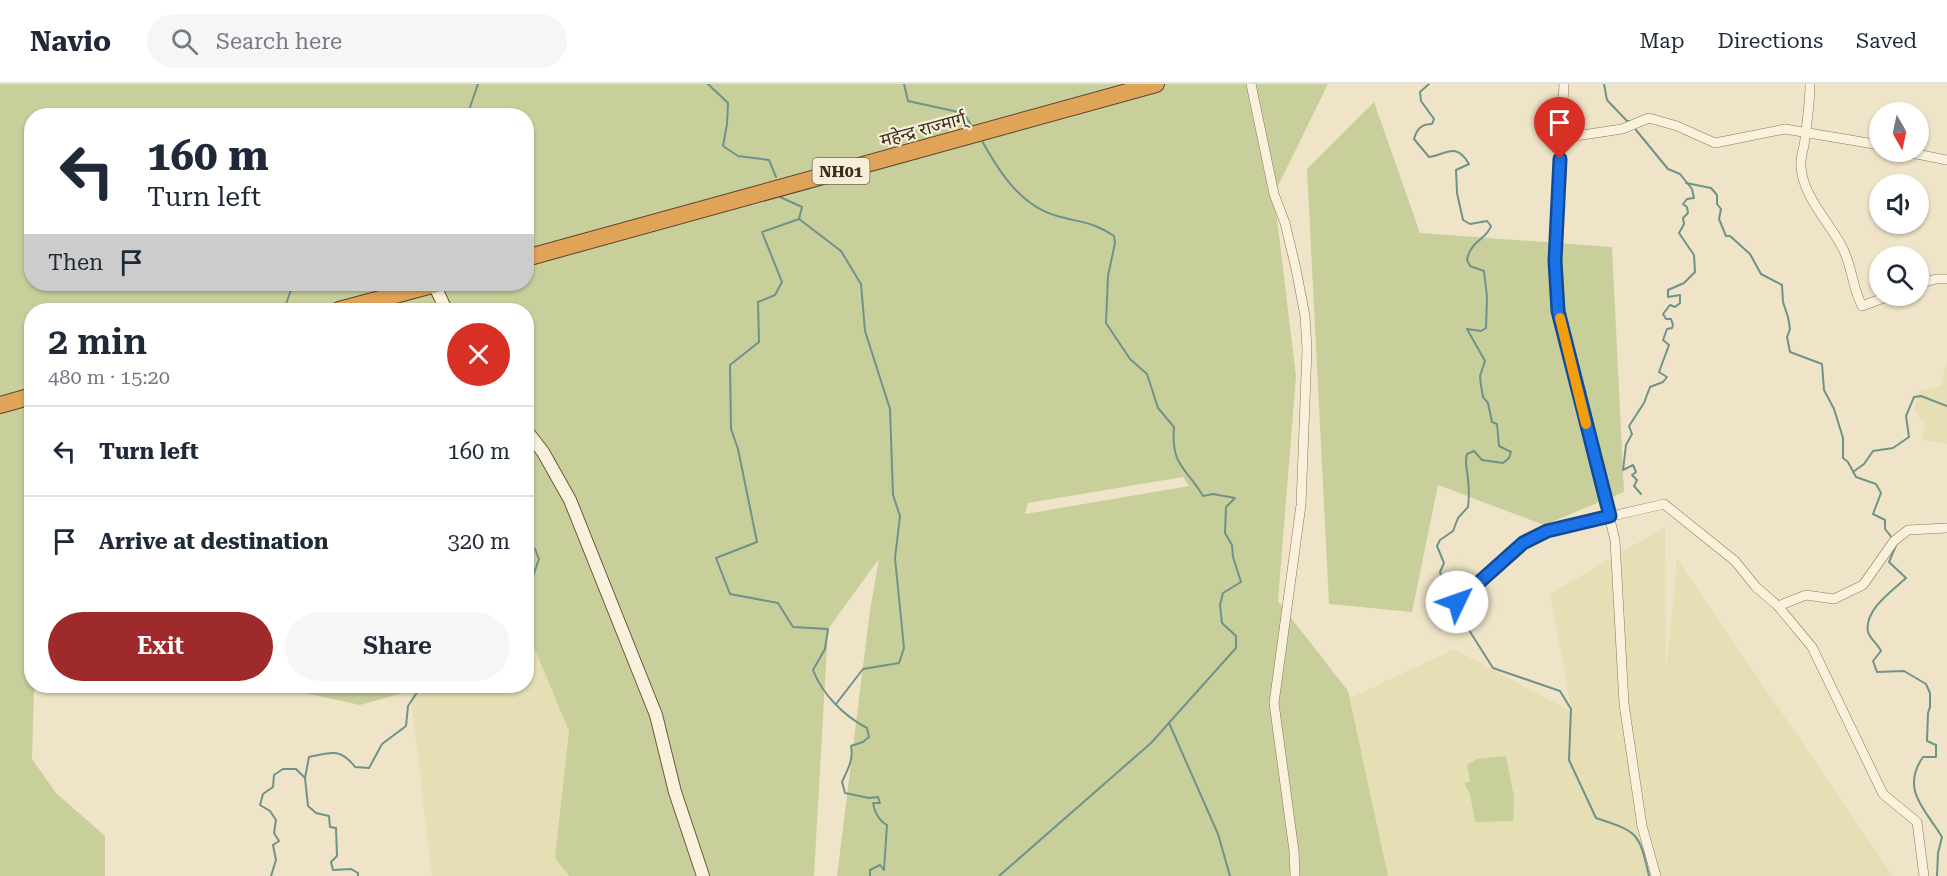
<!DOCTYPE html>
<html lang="en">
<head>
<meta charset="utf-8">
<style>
	body { margin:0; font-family:"Roboto Serif","Noto Sans Devanagari",serif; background:#f6f6f7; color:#1f2937; height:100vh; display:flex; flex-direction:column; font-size:22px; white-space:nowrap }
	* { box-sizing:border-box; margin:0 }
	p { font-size:20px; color:#747a83 }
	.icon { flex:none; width:33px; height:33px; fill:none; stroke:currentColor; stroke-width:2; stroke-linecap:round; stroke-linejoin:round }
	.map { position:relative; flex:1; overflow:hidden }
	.drawer { position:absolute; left:24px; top:219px; width:510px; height:390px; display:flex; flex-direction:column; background:#fff; border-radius:24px; box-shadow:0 2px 4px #0004 }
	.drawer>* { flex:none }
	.guide { position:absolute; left:24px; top:24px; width:510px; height:183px; border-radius:24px; box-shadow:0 2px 4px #0004; background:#fff; color:#1f2937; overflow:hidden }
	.needle { width:39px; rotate:171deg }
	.controls { position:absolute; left:1869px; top:18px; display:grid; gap:12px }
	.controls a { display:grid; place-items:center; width:60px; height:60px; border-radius:50%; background:#fff; box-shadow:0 2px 4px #0004; font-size:30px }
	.pin { position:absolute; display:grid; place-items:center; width:51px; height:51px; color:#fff; margin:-62px -26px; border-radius:50% 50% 50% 0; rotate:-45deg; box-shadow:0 0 6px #0007 }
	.pin .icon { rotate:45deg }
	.me { position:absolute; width:66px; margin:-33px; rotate:48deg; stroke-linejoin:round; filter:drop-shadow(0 0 4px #0008) }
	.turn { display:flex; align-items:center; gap:21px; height:126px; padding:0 24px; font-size:27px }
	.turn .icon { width:78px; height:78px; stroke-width:2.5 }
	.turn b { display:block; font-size:42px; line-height:51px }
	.then { display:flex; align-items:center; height:57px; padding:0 24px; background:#0003; gap:12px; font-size:22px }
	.round { display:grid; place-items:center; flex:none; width:63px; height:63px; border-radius:32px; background:#f6f6f7 }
	.summary { display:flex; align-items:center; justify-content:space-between; height:102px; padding:0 24px }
	h1 { font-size:36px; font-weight:600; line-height:45px }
	.cta { display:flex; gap:12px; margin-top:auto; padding:12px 24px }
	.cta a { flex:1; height:69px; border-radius:36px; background:#9e2a2b; color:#fff; font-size:24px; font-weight:600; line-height:69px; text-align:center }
	.cta a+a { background:#f6f6f7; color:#1f2937 }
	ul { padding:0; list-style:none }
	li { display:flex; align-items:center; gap:18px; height:90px; padding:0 24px; border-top:2px solid #e0e1e3 }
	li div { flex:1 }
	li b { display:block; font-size:22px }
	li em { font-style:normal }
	header { display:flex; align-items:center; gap:36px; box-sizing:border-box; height:84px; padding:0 30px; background:#fff; border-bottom:2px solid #e0e1e3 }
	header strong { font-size:28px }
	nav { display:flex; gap:33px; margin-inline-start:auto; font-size:21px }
	.search { width:420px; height:54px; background:#f6f6f7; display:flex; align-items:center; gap:15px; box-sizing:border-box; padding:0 21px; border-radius:33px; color:#747a83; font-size:22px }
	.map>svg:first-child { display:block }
	.farmland { fill:#e6deb5 }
	.green { fill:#c9cf9b; fill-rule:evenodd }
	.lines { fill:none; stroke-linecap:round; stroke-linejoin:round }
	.stream { stroke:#6f938a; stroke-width:2 }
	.street-casing { stroke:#8d765c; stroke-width:10 }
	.secondary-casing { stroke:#6f573f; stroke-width:14 }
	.highway-casing { stroke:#5b4430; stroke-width:18 }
	.street { stroke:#faf1dc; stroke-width:9 }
	.secondary { stroke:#faf1dc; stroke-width:12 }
	.highway { stroke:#e0a458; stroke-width:16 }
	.route-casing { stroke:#114b97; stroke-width:15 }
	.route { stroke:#1a73e8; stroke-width:10 }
	.slow { stroke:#f59e0b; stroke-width:10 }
	.labels { text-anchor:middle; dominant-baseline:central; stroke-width:4.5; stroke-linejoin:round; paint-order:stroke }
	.shield { fill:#f7eed8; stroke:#756857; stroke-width:1.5 }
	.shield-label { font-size:16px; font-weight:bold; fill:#3d2e20 }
	.street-label { font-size:18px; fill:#3d2e20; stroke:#f7eed8 }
</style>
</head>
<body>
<header>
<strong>Navio</strong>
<div class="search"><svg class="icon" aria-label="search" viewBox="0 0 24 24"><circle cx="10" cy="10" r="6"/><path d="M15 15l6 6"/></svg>Search here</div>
<nav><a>Map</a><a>Directions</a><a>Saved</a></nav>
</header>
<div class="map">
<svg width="1947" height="792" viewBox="0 0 1947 792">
	<rect width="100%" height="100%" fill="#f0e4c8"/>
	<g class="farmland">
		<path d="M1947,277V360L1922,356L1925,339L1914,327L1918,307L1941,302Z"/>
		<path d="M1665,443L1666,587L1677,475L1893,792H1342L1296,640L1454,565L1572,628L1550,510Z"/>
		<path d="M527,547L569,647L555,774L568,792H432L410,607L445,602H526Z"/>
	</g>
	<g class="green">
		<path d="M0,0H1328L1274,110L1296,292L1278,517L1348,607L1388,792H837L870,526L879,475L828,545L814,792H569L555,774L569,647L527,547L526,226H32V602H40L34,607L32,675L56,709L105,752V792H0ZM32,32H526V200H32ZM1183,393L1189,402L1025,430L1028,419Z"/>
		<path d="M1374,18L1420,149L1612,163L1624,408L1544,441L1438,401L1412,528L1329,520L1307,85Z"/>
		<path d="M298,602H445L410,607L360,621L300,608Z"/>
		<path d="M1506,672L1514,713L1513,737L1475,738L1470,710L1464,699L1470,698L1467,681L1477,675Z"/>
	</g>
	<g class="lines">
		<g class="stream">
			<path d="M708,0L728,19L727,40L723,62L738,72L769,76L776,93"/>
			<path d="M904,0L908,17L963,29L972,42"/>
			<path d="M1429,0L1420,8L1421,17L1434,35L1432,40C1421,40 1417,45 1414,55L1429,73C1447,70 1456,58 1469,80L1456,86L1457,109L1463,136L1470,140L1487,137L1491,142C1487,155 1470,157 1467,176L1470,182L1484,187L1487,213L1486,244L1481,247L1467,245L1485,277L1480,292L1481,302L1483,313L1488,319L1492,338L1497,340L1499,362L1511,368L1509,374L1503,379L1482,376L1474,367L1467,370C1464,381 1468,386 1468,396C1469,403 1469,415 1468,423L1458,434L1453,447L1440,456L1437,462L1444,479L1440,488L1442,495L1434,502L1437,505L1447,506L1455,524L1493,584L1560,607L1571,625L1569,676L1596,734C1639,748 1639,749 1649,792"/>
			<path d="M1604,0L1607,16L1627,37H1630"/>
			<path d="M467,32L478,0"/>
			<path d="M1636,46L1668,85L1680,90L1692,105L1694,114L1687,115L1683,120L1687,123L1688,129L1683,134L1684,140L1679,149L1694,171L1695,188L1684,199L1668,206V213L1680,211V219L1675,223L1670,221L1663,230L1666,235H1671L1673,241L1672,244L1667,245L1663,256L1669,261L1659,288L1667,293L1663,298L1650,303L1644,319L1629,342L1632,350L1626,361L1623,386L1633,381L1636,388L1632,391L1637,396L1634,402L1641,410"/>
			<path d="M981,55C998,86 1020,122 1057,132C1082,139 1091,137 1114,152L1115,159L1108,192L1106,239L1130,275L1147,290L1158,324L1174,343C1171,382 1185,382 1203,412L1213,410L1235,414L1226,423L1225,449L1232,461L1233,473L1241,498L1223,509L1220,521L1222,539L1236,552V564L1151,659L999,792"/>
			<path d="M1686,99L1711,104L1717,111V120L1721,125L1719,135L1726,152H1730L1750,170L1761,190L1782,201L1783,218L1788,233L1790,245L1787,253L1790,268L1822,280L1824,306L1834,325L1843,354V374L1848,378L1856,393L1876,400L1881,409L1873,430L1885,436V445L1893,455"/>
			<path d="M780,113L802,123L799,135L762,148L782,198L775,211L758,218L759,258L730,281L731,345L738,365L757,458L716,474L730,510L778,519L793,543L828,545L825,565L813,586C822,610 844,632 867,644L869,653L863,658L851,662C854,675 847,687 842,698L845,709L869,714L878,713L880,719H873C874,727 879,737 887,741L884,786L880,781L870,786V792"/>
			<path d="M799,135L841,167L861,200L865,247L890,325L893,411L900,432L895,474L904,564L899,579L863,585L836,620"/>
			<path d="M284,226L293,200"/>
			<path d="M1853,388L1864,380L1873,367L1893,364L1909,353L1906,332L1914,313L1921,312L1947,322"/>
			<path d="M526,458L535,465L539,475L531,498L526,522"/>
			<path d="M1897,459L1889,478L1906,494C1892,507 1864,526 1868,548C1870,555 1878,560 1881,567L1873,577L1877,588L1904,587L1926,600L1930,609V623L1928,629L1927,657L1936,661V673H1923C1900,706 1926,726 1942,753L1938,769L1937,792"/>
			<path d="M1169,639L1218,750L1230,792"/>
			<path d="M305,694L308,722L316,729L329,732L330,743L336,744L337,772L331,778L333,786L351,785L358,789V792"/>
			<path d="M271,792L276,776L273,761L279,757L274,749L276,736L270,727L260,721L263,710L273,703L274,691L283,685H296L305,694L309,673C331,668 341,664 355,683L369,684L382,660L406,642L408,622L420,604L448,602"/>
		</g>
		<g class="street-casing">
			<g id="street">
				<path d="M1251,0L1274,110L1285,139L1296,185L1305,232L1307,265L1301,421L1274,619L1294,767L1295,792"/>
				<path d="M1564,0L1556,138L1558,227L1615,456L1624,620L1642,742L1656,792"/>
				<path d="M1810,0C1810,19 1807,37 1805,55C1804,64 1800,74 1801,83C1803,112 1828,137 1841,161C1852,180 1852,203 1862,222L1889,212"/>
				<path d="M1562,54L1622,45L1649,34L1677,42L1715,59L1785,45L1880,61"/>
				<path d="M1907,68L1947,76"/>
				<path d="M1918,200L1936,195H1947"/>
				<path d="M1457,518L1523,459L1547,447L1664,420L1735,477L1756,503L1778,522L1806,511L1834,515L1863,501L1894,457L1908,446L1947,444"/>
				<path d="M1778,522L1812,563L1883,710L1917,738L1924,792"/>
			</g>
		</g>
		<g class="secondary-casing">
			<g id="secondary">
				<path d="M434,200L446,226"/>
				<path d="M526,346L543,368L570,416L656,631L675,708L703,792"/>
			</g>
		</g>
		<g class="highway-casing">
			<g id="highway">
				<path d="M526,174L1156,0"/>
				<path d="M339,226L436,200"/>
				<path d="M0,321L32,312"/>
			</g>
		</g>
		<use href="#street" class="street"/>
		<use href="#secondary" class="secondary"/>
		<use href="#highway" class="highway"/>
	</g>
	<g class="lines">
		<g class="route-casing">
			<path id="route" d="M1457,518L1523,459L1547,447L1610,432L1558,227L1555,177L1560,75"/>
		</g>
		<use href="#route" class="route"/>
		<path class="slow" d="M1560,234L1586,340"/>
	</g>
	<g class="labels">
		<rect class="shield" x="812.5" y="74" width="57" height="26" rx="4.5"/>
		<g class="shield-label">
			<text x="841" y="87">NH01</text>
		</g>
		<g class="street-label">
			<text transform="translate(923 45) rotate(-15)">महेन्द्र राज्मार्ग्</text>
		</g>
	</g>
</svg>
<div class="controls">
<a><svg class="needle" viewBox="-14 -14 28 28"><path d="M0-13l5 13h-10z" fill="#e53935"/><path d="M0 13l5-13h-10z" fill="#747a83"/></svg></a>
<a><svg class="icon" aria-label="sound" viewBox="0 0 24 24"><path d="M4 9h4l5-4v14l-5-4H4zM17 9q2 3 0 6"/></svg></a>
<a><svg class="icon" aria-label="search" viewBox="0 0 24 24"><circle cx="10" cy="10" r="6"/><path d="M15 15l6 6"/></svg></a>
</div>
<div class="pin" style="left:1560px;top:75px;background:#d93025"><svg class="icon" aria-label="arrive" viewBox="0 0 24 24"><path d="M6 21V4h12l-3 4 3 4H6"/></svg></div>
<svg class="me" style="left:1457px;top:518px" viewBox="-20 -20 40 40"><circle r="19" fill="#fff"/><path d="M0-13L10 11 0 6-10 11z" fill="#1a73e8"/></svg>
<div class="guide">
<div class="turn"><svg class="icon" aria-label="left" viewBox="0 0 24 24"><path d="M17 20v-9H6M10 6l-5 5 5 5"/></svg><div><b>160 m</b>Turn left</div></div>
<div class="then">Then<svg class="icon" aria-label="arrive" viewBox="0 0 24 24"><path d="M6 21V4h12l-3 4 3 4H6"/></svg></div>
</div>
<section class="drawer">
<div class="summary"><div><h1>2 min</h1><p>480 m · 15:20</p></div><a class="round" style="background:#d93025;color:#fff"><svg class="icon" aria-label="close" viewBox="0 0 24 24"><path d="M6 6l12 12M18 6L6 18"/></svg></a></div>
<ul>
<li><svg class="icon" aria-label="left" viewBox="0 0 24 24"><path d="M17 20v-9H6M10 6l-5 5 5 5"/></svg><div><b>Turn left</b></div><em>160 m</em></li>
<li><svg class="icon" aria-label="arrive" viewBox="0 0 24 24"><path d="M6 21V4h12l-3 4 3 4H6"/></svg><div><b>Arrive at destination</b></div><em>320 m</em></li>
</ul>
<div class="cta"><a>Exit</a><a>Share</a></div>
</section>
</div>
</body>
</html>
